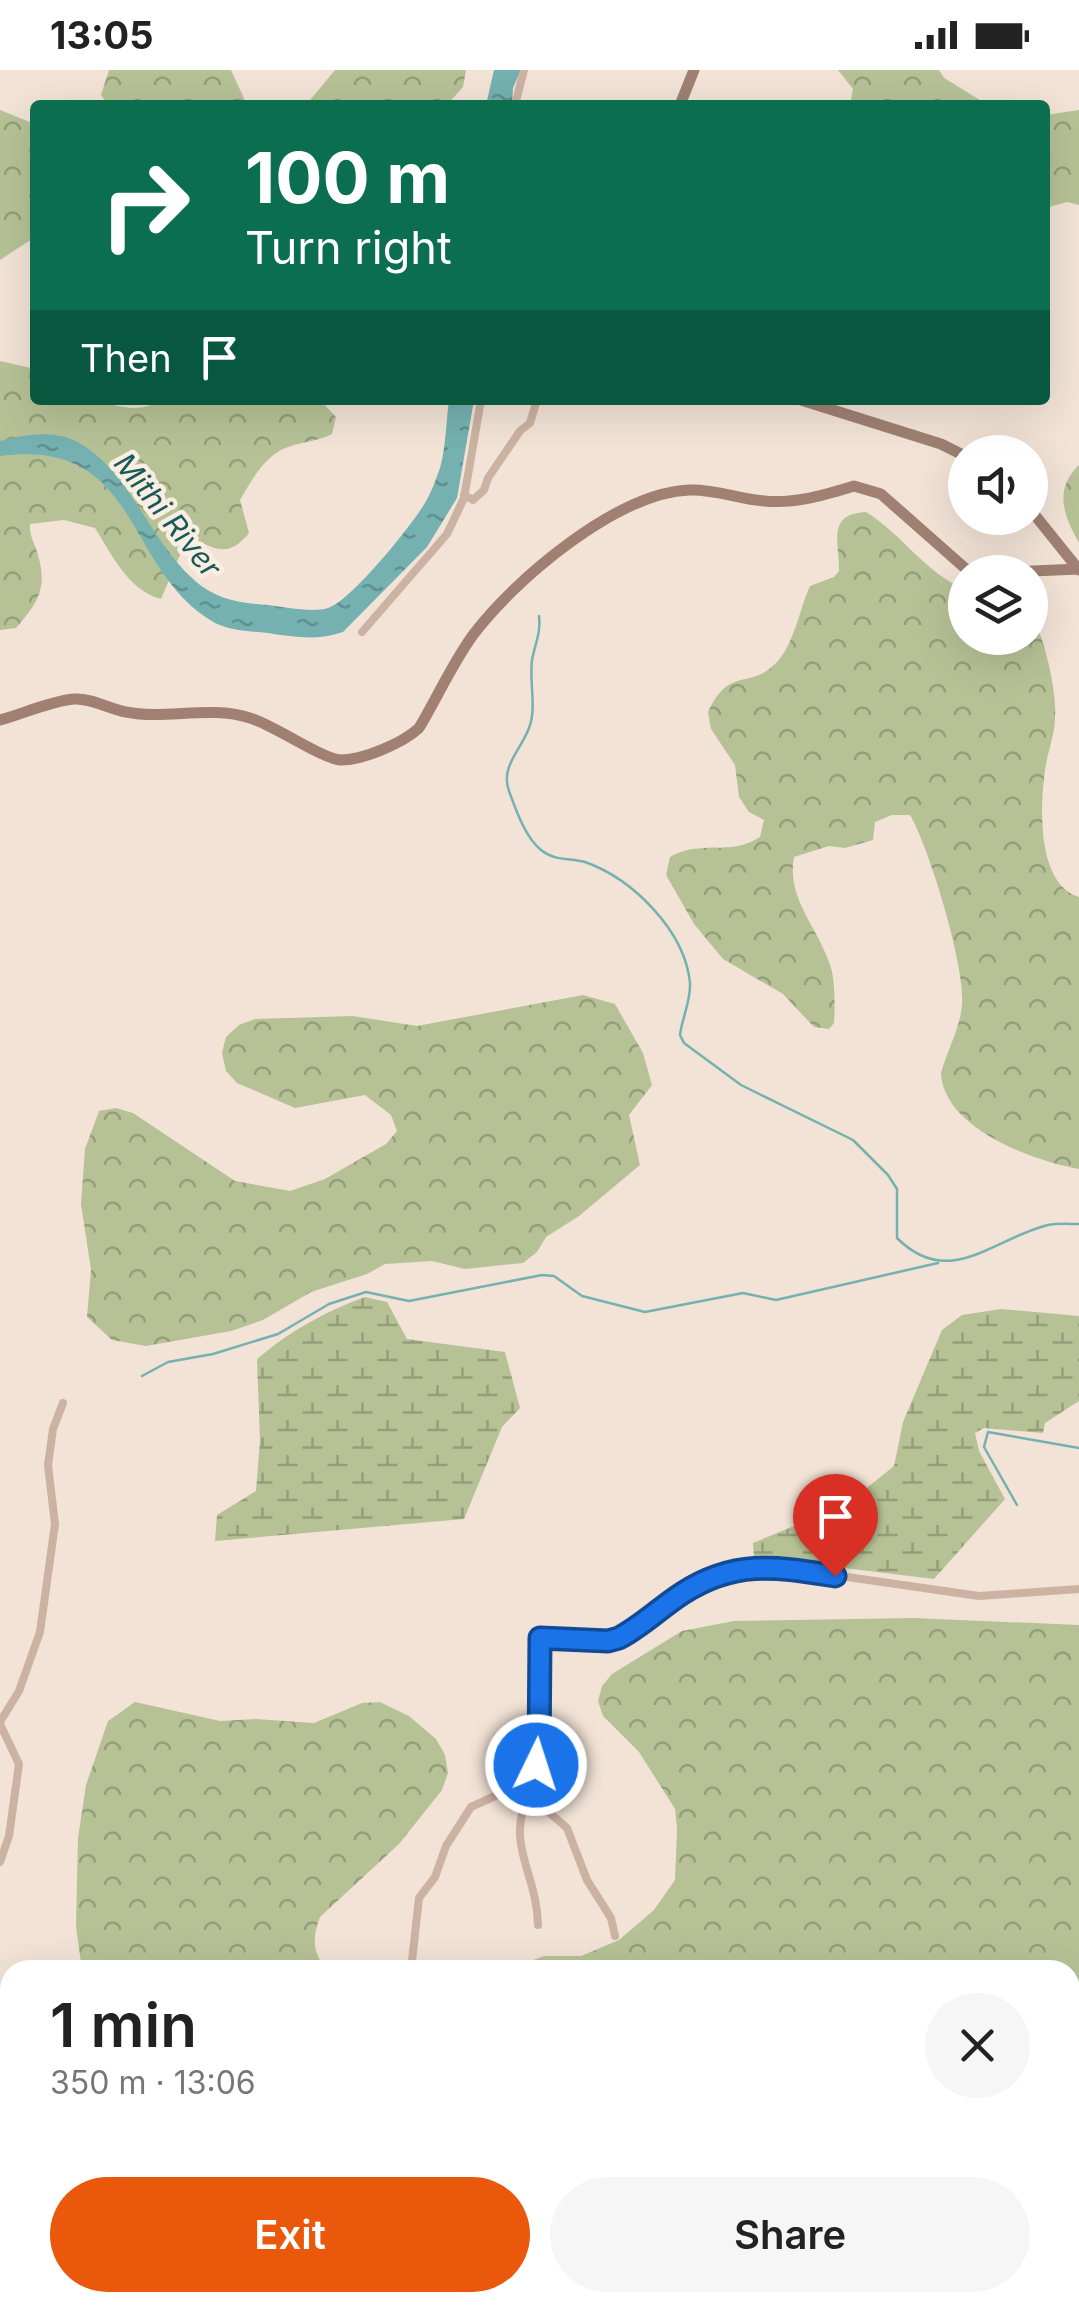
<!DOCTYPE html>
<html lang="en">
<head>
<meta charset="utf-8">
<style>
	body { margin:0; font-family:Inter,sans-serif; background:#f6f6f6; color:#222; height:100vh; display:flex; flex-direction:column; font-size:38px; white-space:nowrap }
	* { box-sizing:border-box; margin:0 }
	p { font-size:32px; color:#767676 }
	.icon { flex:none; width:55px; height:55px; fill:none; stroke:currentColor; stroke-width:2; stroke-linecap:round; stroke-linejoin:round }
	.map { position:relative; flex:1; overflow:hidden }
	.drawer { position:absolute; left:0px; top:1890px; width:1080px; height:352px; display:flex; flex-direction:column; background:#fff; border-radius:30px 30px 0 0; box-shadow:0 10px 40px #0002 }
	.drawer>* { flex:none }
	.guide { position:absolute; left:30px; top:30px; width:1020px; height:305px; border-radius:10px; box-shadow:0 10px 40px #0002; background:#0b6e4f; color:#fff; overflow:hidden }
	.buttons { position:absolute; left:948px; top:365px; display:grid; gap:20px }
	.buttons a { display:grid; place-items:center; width:100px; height:100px; border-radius:50%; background:#fff; box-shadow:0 10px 40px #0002; font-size:50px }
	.pin { position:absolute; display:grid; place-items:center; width:85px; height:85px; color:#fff; margin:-102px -42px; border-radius:50% 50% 50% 0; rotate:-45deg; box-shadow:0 0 10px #0007 }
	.pin .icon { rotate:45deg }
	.me { position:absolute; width:110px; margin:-55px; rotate:4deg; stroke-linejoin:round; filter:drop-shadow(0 0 8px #0008) }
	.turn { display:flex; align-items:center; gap:35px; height:210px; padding:0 50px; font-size:45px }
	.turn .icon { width:130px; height:130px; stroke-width:2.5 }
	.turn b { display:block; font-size:70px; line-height:85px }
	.then { display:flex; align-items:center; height:95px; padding:0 50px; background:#0003; gap:20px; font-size:38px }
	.round { display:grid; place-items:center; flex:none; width:105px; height:105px; border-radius:52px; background:#f6f6f6 }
	.head { display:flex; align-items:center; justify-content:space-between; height:170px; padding:0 50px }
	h1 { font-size:60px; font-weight:600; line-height:75px }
	.button { display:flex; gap:20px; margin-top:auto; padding:20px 50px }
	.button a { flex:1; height:115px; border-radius:60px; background:#ea580c; color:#fff; font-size:40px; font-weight:600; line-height:115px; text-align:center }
	.button a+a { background:#f6f6f6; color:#222 }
	.status { display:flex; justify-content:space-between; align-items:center; height:70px; padding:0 50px; background:#fff; direction:ltr }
	.status svg { height:28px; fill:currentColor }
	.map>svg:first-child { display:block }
	.forest { fill:url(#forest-crowns) }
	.wetland { fill:url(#wetland-marsh) }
	.water { fill:url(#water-ripples) }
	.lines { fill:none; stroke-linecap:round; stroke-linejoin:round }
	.stream { stroke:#74b1b0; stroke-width:2.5 }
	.street { stroke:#cbb2a2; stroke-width:8 }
	.secondary { stroke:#9f8073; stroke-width:11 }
	.route-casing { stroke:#114b97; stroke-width:25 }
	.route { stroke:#1a73e8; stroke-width:18 }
	.labels { text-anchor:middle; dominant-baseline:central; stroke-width:9; stroke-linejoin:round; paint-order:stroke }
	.water-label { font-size:30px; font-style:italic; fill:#185959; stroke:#faeee3 }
</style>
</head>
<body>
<div class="status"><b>13:05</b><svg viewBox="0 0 49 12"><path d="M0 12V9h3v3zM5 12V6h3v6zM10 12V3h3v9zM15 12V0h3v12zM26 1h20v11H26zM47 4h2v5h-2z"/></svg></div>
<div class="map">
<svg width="1079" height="2241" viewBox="0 0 1079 2241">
	<defs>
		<pattern id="forest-crowns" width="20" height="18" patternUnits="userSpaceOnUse" patternTransform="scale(2.5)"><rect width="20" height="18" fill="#b6c296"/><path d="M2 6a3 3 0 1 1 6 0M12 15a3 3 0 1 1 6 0" fill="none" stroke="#959e7a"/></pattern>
		<pattern id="wetland-marsh" width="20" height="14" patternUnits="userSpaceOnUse" patternTransform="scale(2.5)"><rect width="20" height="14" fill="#b6c296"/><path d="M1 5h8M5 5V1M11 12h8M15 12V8" fill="none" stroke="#959e7a"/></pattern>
		<pattern id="water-ripples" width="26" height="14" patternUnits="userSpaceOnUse" patternTransform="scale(2.5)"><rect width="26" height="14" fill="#74b1b0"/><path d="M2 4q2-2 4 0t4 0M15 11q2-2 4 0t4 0" fill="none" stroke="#60908f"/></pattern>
	</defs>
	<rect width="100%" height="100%" fill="#f2e3d6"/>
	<g class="forest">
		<path d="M109,0H231L247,35H108L101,25Z"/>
		<path d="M335,0H465L466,1L463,17L447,35H306Z"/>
		<path d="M838,0H939L944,8L988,35H850L853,19Z"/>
		<path d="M0,40L35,54V167L0,190Z"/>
		<path d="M1079,40V135L1067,132L1045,138V45Z"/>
		<path d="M0,291L35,299V330C53,330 75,326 92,330C117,335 137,345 161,330H320L336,347L332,364C316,372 298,372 283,379C262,390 251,411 240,430L249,463C227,490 214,478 188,466L161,529C129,521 112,485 95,458L64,450L30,454C29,467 35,473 38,485C48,519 37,534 16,558L0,560Z"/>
		<path d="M1079,395V473C1064,446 1053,420 1079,395Z"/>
		<path d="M866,442C902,464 926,504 965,519V568H1030V542C1044,565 1057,620 1055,647C1055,663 1049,678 1046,694C1040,730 1035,814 1079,827V1099C1033,1091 943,1058 941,1003C947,981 960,958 962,935C966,899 929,777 910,745H892L875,752L873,770L845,778L829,776L794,787C786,829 819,858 831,898C835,909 835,940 834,953L829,959L814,957L783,924L723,889L694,854L666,805L670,787C700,769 730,787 760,767L764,750L749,742L739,727L735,695L711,659L708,642C729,596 749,620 775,594C794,576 799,540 810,516L834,507L839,501C839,470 827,444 866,442Z"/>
		<path d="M583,925L615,934L643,983L652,1015L629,1045L640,1095L579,1146L546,1167L537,1182L523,1193L465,1199L432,1191L385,1194L367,1204L311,1222L263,1250L231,1261L146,1276L112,1270L87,1247L91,1200L81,1134L85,1079L99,1041L116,1038L133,1043L235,1111L290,1121L325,1109L386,1074L397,1061L391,1045L365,1025L295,1038L237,1013L226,1001L222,983L226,967L239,955L255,949L353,946L417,956Z"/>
		<path d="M913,1548L1079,1555V2241H225L217,2233L1070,2232V1900H489L494,1895L528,1892L544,1886H581L619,1870L654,1840L675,1810L677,1758L675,1739L639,1682L603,1646L598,1631L602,1616L612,1604L682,1561L734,1551Z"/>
		<path d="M135,1632L220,1651L256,1649L314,1653L362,1633L380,1632L409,1646L436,1669L445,1685L448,1703L442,1720L399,1774L320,1847C312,1869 312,1882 327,1900H82L76,1857L78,1768L86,1715L108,1651Z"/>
	</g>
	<g class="wetland">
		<path d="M365,1227L387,1232L407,1269L505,1282L520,1338L502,1357L464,1449L215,1471L217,1445L256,1421L260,1370L257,1289C290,1261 324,1242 365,1227Z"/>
		<path d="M1001,1239L1079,1246V1331L1045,1353L1043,1363L984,1358L975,1363L979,1381L1005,1429L934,1509L754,1487L753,1473L847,1434L894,1396L903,1352L942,1260L962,1245Z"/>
	</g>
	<g class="water">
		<path d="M494,0H521L513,18L512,35H486Z"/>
		<path d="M449,330H474L457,428L427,477L343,562C317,571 294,567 268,563C250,561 231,561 215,553C122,500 142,367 0,386V371C26,364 57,359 81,374C131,404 149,469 192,508C214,529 238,533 268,535C286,537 311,543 328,538C351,531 412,455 425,433C431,423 436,409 440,398C446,377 446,352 449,330Z"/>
	</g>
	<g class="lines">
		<g class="stream">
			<path d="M539,546C541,563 535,574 532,590C529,612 537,638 529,658C521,680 500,697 509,721C516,740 525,767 541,780C554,791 570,788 585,792C633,809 685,861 690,913C691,931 682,948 680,965L684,973L741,1015L853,1070L888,1105L897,1119V1168C949,1220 992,1169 1048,1155C1057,1153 1069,1154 1079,1154"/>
			<path d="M142,1306L168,1292L213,1284L278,1264L329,1234L366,1222L409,1231L542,1205L554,1206L582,1226L645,1242L743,1223L776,1230L938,1193"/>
			<path d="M1017,1435L984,1377L988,1362L1079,1378"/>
		</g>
		<g class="street">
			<path d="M515,35L524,0"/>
			<path d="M464,425L473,430L484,420L488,408L520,361L530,353L537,330"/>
			<path d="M362,562L447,464L464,428L481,330"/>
			<path d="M0,1652L19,1621L40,1562L55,1454L48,1395L53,1359L63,1333"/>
			<path d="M0,1654L19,1694L9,1766L0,1792"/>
			<path d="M531,1698L537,1732L567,1758L587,1810L611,1848L615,1866"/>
			<path d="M532,1718C502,1773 537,1800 538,1855"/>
			<path d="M411,1900L419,1828L435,1807L446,1776L471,1737L495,1726L514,1705L536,1695L539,1689L540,1569L608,1571L619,1568C677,1537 698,1501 771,1496L979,1526L1079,1519"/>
			<path d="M0,2108V2117"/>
			<path d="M0,2187L10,2191"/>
			<path d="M32,2232L33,2241"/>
		</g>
		<g class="secondary">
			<path d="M680,35L694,0"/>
			<path d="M801,330L941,374L965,386"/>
			<path d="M1030,439L1079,500"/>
			<path d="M1013,502L1078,499"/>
			<path d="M0,650C23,644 50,631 74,629C92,628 109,639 126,642C167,650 209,635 250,648C274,655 322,689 341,690C363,690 403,673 419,658C437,628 452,594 473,565C515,509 617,423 689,420C716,419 738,429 764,431C796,434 824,425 854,416L881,424L966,499L976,502"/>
		</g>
	</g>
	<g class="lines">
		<g class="route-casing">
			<path id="route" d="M536,1695L539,1689L540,1568L608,1571L619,1568C642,1556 661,1537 683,1523C736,1489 777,1497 835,1506"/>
		</g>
		<use href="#route" class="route"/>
	</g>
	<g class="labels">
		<g class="water-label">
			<text transform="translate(168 445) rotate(51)">Mithi River</text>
		</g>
	</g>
</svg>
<div class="buttons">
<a><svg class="icon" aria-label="sound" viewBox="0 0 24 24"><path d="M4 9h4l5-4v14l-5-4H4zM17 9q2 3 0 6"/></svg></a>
<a><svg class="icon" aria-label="layers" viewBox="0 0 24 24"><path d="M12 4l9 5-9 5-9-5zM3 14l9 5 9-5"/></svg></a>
</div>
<div class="pin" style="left:835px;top:1506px;background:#d93025"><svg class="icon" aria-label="arrive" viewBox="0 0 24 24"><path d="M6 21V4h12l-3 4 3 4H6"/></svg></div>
<svg class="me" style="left:536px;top:1695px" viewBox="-20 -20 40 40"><circle r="17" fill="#1a73e8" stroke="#fff" stroke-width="3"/><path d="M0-11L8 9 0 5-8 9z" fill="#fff"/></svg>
<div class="guide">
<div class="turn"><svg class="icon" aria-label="right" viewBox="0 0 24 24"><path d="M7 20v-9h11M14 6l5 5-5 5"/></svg><div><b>100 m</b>Turn right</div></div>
<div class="then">Then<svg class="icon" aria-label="arrive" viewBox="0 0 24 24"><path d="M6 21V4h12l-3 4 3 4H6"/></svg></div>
</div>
<section class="drawer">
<div class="head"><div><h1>1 min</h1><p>350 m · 13:06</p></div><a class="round"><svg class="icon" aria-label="close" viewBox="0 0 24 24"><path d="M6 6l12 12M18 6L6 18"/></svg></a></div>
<div class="button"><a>Exit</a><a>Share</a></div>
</section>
</div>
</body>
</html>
